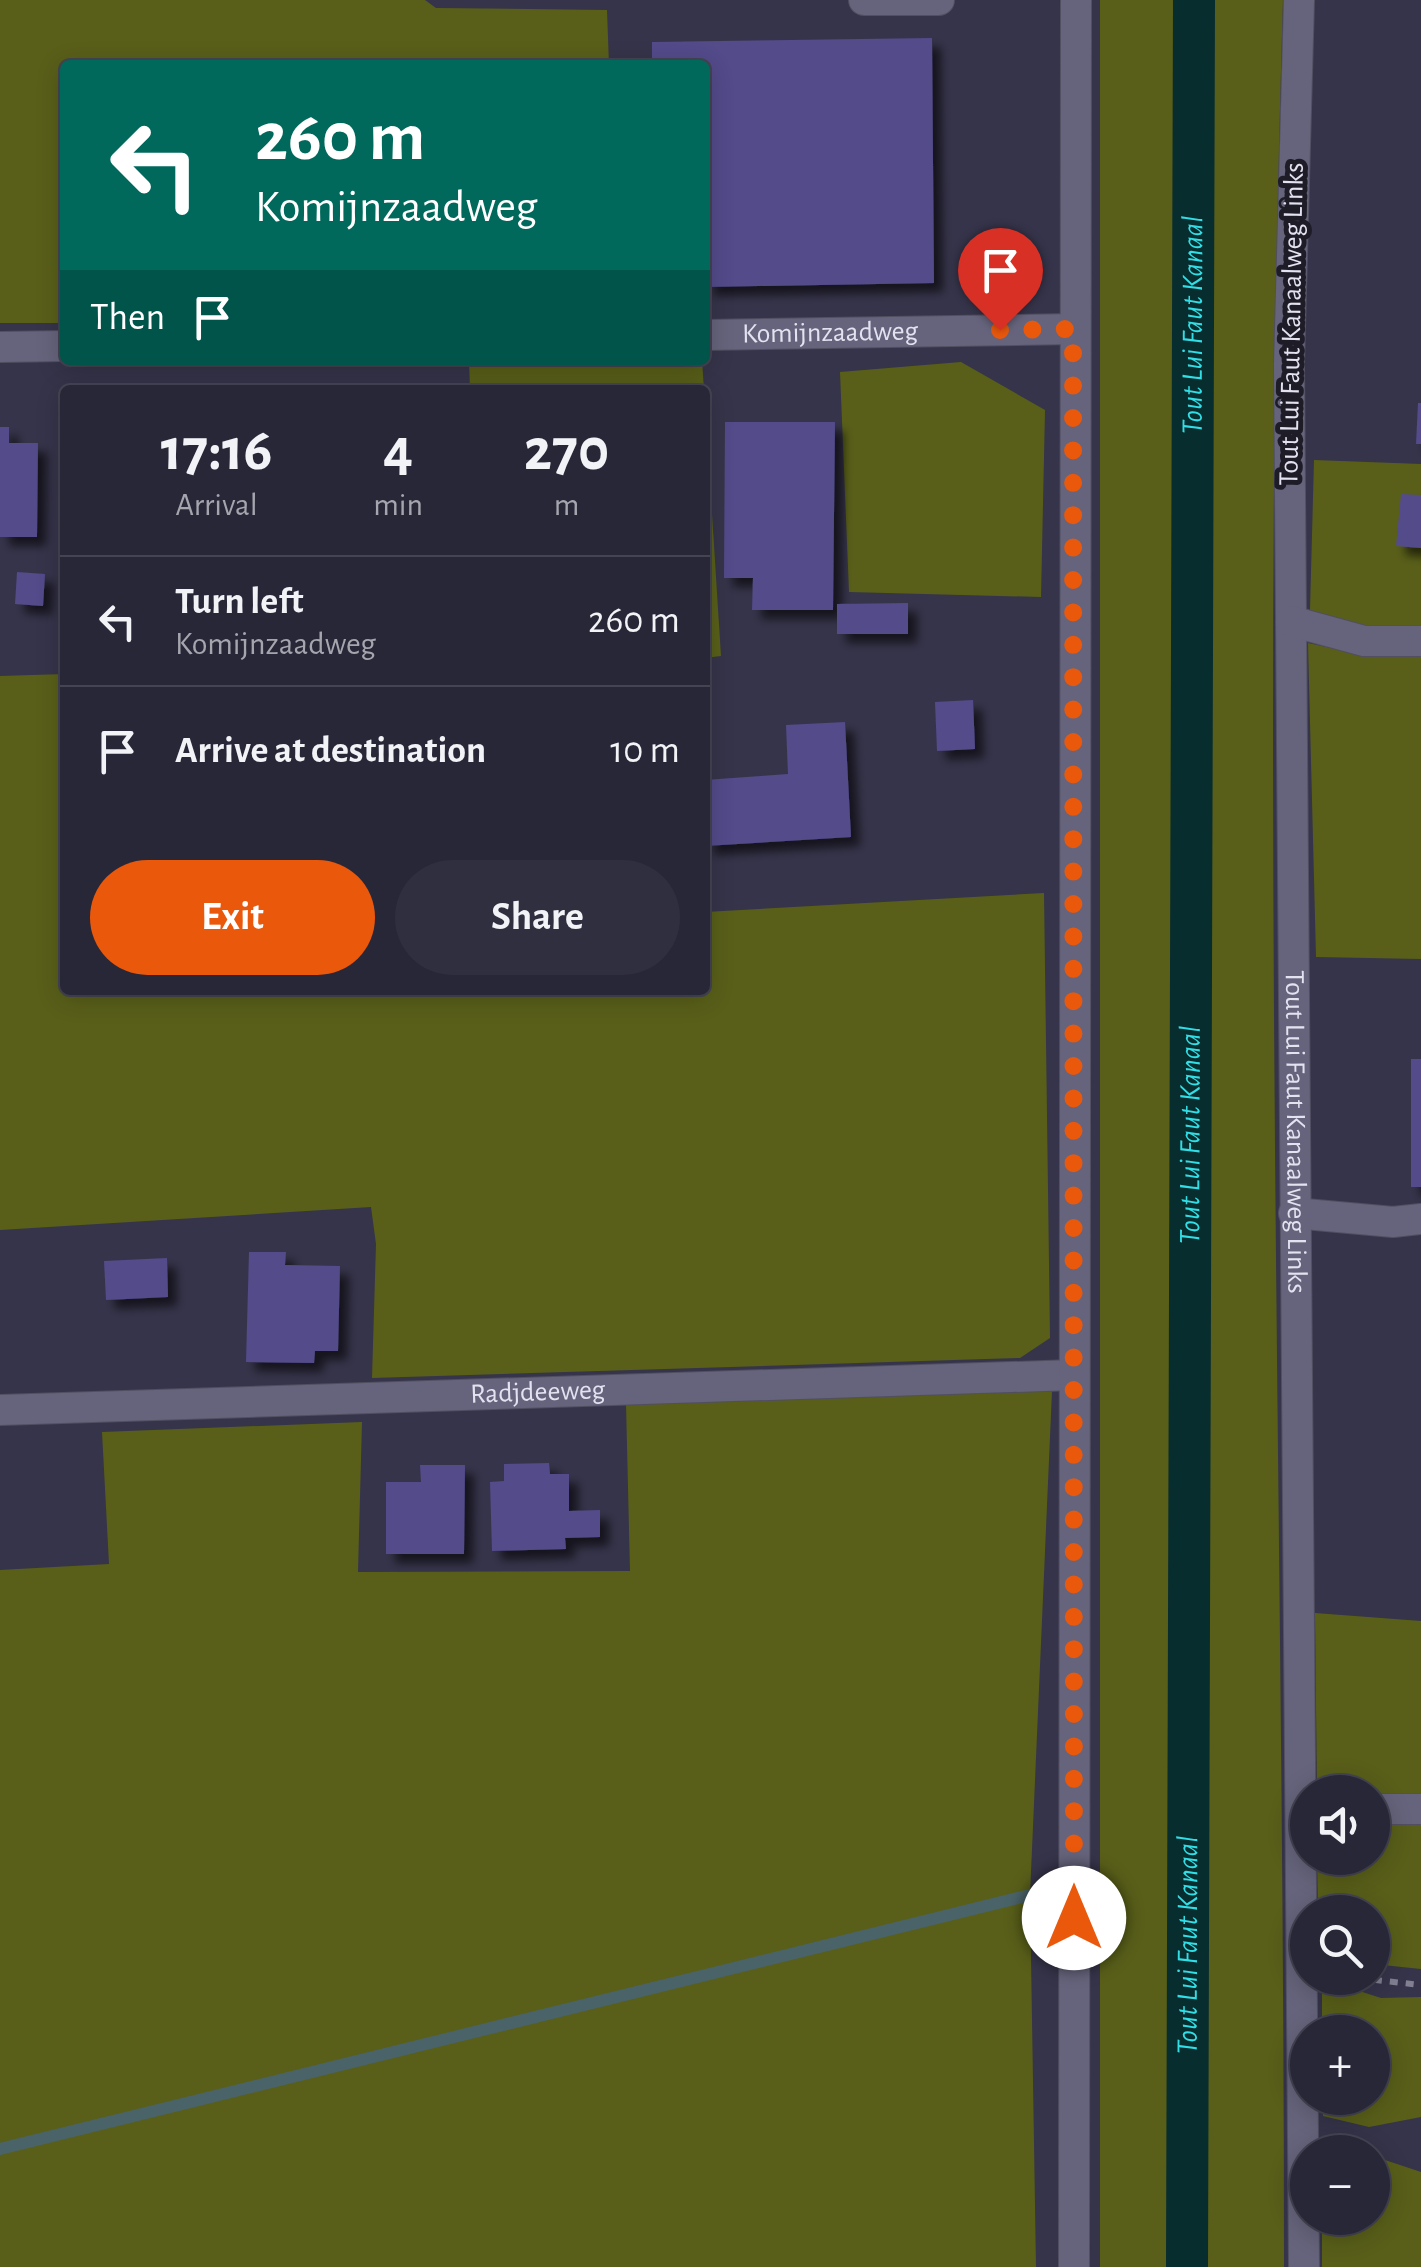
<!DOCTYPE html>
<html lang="en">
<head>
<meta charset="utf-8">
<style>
	body { margin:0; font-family:"Alegreya Sans",sans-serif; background:#302f40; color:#f1f3f6; height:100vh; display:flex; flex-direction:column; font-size:38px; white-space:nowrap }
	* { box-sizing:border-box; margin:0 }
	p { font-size:32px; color:#a5a5ae }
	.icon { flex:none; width:55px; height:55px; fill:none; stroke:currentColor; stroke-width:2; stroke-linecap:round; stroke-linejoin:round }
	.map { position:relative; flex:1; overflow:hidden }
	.details { position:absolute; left:60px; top:385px; width:650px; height:610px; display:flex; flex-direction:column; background:#282738; border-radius:10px; box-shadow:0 5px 25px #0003,0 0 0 2px #444453 }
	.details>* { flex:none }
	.hud { position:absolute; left:60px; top:60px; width:650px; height:305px; border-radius:10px; box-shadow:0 5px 25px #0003,0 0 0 2px #444453; background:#00695c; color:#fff; overflow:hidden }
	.buttons { position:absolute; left:1290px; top:1775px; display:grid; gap:20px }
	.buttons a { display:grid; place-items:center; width:100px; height:100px; border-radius:50%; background:#282738; box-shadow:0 5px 25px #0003,0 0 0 2px #444453; font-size:50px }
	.pin { position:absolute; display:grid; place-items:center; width:85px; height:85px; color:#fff; margin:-102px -42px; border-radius:50% 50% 50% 0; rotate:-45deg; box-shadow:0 0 10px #0007 }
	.pin .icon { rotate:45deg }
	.me { position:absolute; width:110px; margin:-55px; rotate:0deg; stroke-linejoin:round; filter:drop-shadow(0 0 8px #0008) }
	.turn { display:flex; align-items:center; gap:35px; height:210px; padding:0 30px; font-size:45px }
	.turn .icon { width:130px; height:130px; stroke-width:2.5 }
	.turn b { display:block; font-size:70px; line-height:85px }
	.then { display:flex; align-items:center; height:95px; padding:0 30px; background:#0003; gap:20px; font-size:38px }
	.eta { display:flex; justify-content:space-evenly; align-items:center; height:170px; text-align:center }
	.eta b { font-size:60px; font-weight:600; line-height:70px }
	.cta { display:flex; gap:20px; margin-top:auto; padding:20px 30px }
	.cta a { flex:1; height:115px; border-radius:60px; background:#ea580c; color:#fff; font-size:40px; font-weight:600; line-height:115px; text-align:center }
	.cta a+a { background:#302f40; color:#f1f3f6 }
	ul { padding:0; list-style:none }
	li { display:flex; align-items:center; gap:30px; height:130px; padding:0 30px; border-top:2px solid #444453 }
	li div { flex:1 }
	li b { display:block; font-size:38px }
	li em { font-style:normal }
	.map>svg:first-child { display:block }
	.green { fill:#595f19 }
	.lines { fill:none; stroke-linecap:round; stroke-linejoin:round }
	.stream { stroke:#4a6369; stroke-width:12 }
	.canal { stroke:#082d2f; stroke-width:42 }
	.building { fill:#534b8a; filter:url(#shadow) }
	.minor-casing { stroke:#514f61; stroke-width:32 }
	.path { stroke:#817f92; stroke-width:6; stroke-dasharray:8 8; stroke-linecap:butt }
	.minor { stroke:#65647c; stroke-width:30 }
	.route { stroke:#ea580c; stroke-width:18; stroke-dasharray:0 32.4 }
	.labels { text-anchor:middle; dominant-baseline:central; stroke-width:10; stroke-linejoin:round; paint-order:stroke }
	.street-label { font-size:28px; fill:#e3e2f0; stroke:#1e1d27 }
	.water-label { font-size:30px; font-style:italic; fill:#32dee5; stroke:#1e1d27 }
</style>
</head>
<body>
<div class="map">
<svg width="1421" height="2267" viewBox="0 0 1421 2267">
	<defs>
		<filter id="shadow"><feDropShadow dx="9" dy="9" stdDeviation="5" flood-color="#0009"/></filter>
	</defs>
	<rect width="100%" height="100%" fill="#36344a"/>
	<g class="green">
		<path d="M0,0H425L436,8L607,10L609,65H65V323H0Z"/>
		<path d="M1100,0H1283C1260,756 1284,1511 1284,2267H1100Z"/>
		<path d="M469,360H702L704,390H470Z"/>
		<path d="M961,362L1045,410L1041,597L849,592L840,372Z"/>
		<path d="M705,403L721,656L705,658Z"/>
		<path d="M1314,460L1421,464V628H1359L1310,610Z"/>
		<path d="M1308,643L1355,653H1421V959L1316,957Z"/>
		<path d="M65,674V990H705V912L1044,893L1050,1338L1020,1358L372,1378L376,1244L371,1207L0,1230V676Z"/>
		<path d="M1052,1391L1030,1895L1036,2267H0V1570L109,1564L102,1432L362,1422L358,1572L630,1571L626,1404Z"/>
		<path d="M1315,1613L1421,1621V1796L1317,1792Z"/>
		<path d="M1373,1822H1421V1969L1373,1964L1372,1912H1318L1317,1858H1372Z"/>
		<path d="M1322,1979L1381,1998L1421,1997V2117L1369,2127L1323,2116L1322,2098H1372V2032H1322Z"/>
		<path d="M1373,2156L1421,2172V2267H1322V2218H1372Z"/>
	</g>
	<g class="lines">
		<path class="stream" d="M0,2149L1030,1895"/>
		<path class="canal" id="s1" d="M1187,2267L1194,0"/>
	</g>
	<g class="building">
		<path d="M932,38L934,283L705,287V65H652V42Z"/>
		<path d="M1418,403H1421V444H1416Z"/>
		<path d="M725,422H835L833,610H752L753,578H724Z"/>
		<path d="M0,427H9V443H38L37,537H0Z"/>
		<path d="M1401,494L1421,495V548L1396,546Z"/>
		<path d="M17,572L45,574L43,606L15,604Z"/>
		<path d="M908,603V634H837V604Z"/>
		<path d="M973,700L975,749L937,751L935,702Z"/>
		<path d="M845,722L851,837L705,846V780L788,774L786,725Z"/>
		<rect x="1411" y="1059" width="10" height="128"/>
		<path d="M249,1252H286L285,1265L340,1266L338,1351H315L314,1363L246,1362Z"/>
		<path d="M167,1258L168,1297L106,1300L104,1261Z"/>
		<path d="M549,1463L550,1474H569V1511L600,1510V1537L565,1538L566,1549L492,1551L490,1482L504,1481V1464Z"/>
		<path d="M420,1465H465L464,1554H386V1482H421Z"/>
	</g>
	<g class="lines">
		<g class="minor-casing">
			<g id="minor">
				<path d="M864,0H939"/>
				<path id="s2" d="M1299,0L1289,364L1304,2267"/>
				<path id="s3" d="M705,335L1073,329"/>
				<path d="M0,347L65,346"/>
				<path d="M1291,621L1364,641H1421"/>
				<path d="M1294,1213L1393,1222L1421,1219"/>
				<path id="s4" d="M0,1410L1074,1375"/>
				<path d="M1372,1809H1421"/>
				<path d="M1074,2267L1076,0"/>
			</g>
		</g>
		<path class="path" d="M1358,1978L1421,1985"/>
		<use href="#minor" class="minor"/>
	</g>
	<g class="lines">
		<path class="route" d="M1000,330L1073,329L1074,1918"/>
	</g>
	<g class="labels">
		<g class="street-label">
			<text transform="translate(1292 324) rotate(-89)">Tout Lui Faut Kanaalweg Links</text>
			<text stroke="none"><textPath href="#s3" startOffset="125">Komijnzaadweg</textPath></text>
			<text stroke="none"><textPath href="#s2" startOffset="1132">Tout Lui Faut Kanaalweg Links</textPath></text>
			<text stroke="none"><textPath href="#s4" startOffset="538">Radjdeeweg</textPath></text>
		</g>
		<g class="water-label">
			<text stroke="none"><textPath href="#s1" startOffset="1942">Tout Lui Faut Kanaal</textPath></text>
			<text stroke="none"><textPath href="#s1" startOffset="1132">Tout Lui Faut Kanaal</textPath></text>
			<text stroke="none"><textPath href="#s1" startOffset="322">Tout Lui Faut Kanaal</textPath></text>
		</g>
	</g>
</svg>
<div class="buttons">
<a><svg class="icon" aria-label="sound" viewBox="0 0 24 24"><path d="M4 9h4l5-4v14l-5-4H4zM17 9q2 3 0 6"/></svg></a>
<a><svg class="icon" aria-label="search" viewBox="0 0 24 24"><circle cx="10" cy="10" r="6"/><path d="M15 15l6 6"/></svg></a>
<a>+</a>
<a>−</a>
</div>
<div class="pin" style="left:1000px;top:330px;background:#d93025"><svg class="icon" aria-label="arrive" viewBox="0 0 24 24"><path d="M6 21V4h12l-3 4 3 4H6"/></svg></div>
<svg class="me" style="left:1074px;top:1918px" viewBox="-20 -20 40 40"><circle r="19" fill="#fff"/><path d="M0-13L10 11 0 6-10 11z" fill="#ea580c"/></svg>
<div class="hud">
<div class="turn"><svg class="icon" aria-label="left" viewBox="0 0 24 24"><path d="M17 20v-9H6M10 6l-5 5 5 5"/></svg><div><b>260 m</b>Komijnzaadweg</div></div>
<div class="then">Then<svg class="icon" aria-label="arrive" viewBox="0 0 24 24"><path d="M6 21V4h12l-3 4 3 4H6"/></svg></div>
</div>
<section class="details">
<div class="eta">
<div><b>17:16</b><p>Arrival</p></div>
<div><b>4</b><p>min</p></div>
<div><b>270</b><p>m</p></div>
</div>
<ul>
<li><svg class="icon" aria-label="left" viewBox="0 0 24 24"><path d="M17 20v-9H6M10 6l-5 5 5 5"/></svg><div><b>Turn left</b><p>Komijnzaadweg</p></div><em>260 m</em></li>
<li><svg class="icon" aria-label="arrive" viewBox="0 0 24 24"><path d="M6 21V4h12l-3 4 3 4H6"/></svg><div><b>Arrive at destination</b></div><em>10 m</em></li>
</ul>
<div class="cta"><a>Exit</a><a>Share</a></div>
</section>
</div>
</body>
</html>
